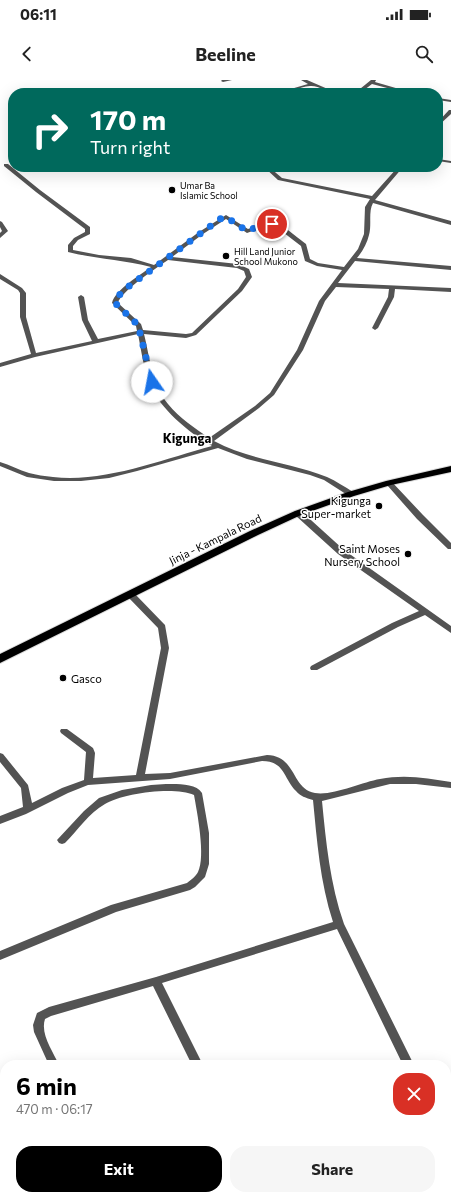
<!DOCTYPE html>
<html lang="en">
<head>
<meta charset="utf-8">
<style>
	body { margin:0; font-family:Commissioner,sans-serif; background:#f6f6f6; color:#222; height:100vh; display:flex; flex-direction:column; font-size:15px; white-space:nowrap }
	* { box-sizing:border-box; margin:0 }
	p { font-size:13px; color:#767676 }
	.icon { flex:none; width:22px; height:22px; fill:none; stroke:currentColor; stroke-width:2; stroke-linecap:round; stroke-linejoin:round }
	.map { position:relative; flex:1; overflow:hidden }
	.side { position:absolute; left:0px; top:980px; width:451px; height:140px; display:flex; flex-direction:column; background:#fff; border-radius:16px 16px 0 0; box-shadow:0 4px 16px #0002 }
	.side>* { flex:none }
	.banner { position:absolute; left:8px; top:8px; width:435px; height:84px; border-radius:16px; box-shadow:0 4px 16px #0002; background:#00695c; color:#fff; overflow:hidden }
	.pin { position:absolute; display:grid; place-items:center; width:34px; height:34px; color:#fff; margin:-17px; border:2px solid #fff; border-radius:50%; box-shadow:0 1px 4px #0007 }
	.me { position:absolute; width:44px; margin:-22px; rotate:348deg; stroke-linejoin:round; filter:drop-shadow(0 0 3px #0008) }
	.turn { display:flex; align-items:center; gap:14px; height:84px; padding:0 16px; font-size:18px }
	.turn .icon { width:52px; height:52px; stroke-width:2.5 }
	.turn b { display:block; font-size:28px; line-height:34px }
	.round { display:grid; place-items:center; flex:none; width:42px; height:42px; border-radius:16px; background:#f6f6f6 }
	.headline { display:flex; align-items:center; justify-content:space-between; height:68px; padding:0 16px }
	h1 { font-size:24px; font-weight:700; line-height:30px; color:#000 }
	.cta { display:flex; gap:8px; margin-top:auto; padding:8px 16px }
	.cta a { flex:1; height:46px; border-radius:16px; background:#000; color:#fff; font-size:16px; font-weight:700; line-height:46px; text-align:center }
	.cta a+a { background:#f6f6f6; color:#222 }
	.status { display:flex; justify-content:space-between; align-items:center; height:28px; padding:0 20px; background:#fff; direction:ltr }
	.status svg { height:11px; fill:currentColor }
	header { display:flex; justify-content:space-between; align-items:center; height:52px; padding:0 16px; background:#fff; font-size:18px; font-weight:700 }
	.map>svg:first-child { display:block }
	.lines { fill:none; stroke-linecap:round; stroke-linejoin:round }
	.trunk-casing { stroke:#dbdbdb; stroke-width:2 }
	.minor { fill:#535353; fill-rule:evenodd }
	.trunk { fill:#000; fill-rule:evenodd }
	.route { stroke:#1a73e8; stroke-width:7; stroke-dasharray:0 12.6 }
	.poi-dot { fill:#000; stroke:#fff; stroke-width:1.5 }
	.labels { text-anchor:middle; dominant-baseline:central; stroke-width:3; stroke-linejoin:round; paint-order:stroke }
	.far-poi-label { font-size:9px; fill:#000; stroke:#fff; text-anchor:start }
	.poi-label { font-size:11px; fill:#000; stroke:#fff; text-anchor:end }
	.street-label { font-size:11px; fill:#000; stroke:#fff }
	.quarter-label { font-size:13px; font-weight:bold; fill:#000; stroke:#fff }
</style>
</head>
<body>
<div class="status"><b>06:11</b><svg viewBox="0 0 49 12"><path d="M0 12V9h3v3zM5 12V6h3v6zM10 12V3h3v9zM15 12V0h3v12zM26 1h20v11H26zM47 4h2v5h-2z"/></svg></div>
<header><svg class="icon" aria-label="back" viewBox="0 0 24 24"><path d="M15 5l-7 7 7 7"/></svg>Beeline<svg class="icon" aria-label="search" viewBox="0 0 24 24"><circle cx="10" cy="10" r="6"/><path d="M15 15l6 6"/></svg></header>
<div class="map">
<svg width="451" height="1120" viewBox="0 0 451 1120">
	<rect width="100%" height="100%" fill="#fff"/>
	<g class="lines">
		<g class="trunk-casing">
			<path id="trunk" d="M451,386V392L391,405L354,416L301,435L258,455L0,583V574L250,451L295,431L348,412L386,401Z"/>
		</g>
		<g class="minor">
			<path d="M222,0H232L223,2L221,1Z"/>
			<path d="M301,0H307L337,13C328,13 318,5 310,6C299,7 289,13 277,13L308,4Z"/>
			<path d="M371,0H376L375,2L413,13H406L372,4L360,13H355Z"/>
			<path d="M438,18L451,20V22L438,20Z"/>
			<path d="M449,30H451V34L438,46V42Z"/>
			<path d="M438,79L451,81V83L438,81Z"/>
			<path d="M4,84H8L40,110L90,147V154L78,160L73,166V170L99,175L131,178L154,185L199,152L226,135L248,149C280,137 280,145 306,164L310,179L318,183L344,187L358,169L364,154L365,127L370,119L278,100L264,87H269L282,98L372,116L398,87H403L375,120L451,141V145L373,123C368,132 372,144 369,155C367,163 363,171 357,178L451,186V190L355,181L338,203L451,208V212L395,209L394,217L378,248L375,250L372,248L388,217L389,209L336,207L325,221L303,270L274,315L259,328L214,361C249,380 290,382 327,397C336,401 345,407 353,412L355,414L353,416H349L324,400L310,395L247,379L218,368L137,391L109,398L81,401H54L27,397L0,386V382C10,385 19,390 29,393C36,395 45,396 53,397C105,403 163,379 212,366C187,351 161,330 149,303C144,290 141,269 138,254L35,277L0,287V283L31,274L20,237V213L18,210L0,199V194L22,208L26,213V237L36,273L92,261L82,240L78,217L81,215L84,217L88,240L98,259L137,251L136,246L112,223C115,210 140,195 151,187C124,180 96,179 68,172V165L74,158L85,152V149L36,112L4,86ZM226,139L247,153L266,146H275L301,166L305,181L317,186L342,190L319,221L297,270L270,313L255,326L209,358C195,348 179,338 168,324C152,305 150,278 144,254L186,258L196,255L242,211L252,197L249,189L238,184L172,177L203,154ZM168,180L237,188L244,191L246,197L238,209L192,253L186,254L143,250L141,244L118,223C121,211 158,187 168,180Z"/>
			<path d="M0,141L2,142L8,151L0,158V153L2,151L0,147Z"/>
			<path d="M387,401H391L423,435L451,463V469H448L417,439L387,405L386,403Z"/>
			<path d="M295,431H301L344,470L451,546V553L425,535L398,547L317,590H311L310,588L311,586L392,543L419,531L338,474L295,435L294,433Z"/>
			<path d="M131,512L134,513L165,545L169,568L145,694L170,693L267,675C297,676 291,709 315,713C333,716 362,702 380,699C404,694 428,698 451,702V708L416,704H390L322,721C326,762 330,804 344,844L414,985H403L337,849L162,903L203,985H192L153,906L51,936L45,939C40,954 53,971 59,985H49L34,952L33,945L37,933L49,927L156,897L333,842C320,802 317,761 313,720C306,718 300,716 296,711C283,698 285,681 262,681L170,699L88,705L68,713L26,734L0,744V736L23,727L21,708L0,682V673L3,674L28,705L32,723L62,708L84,700L86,672L61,653L60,651L61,649H67L93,668L95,673L93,698L136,695L161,568L158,548L128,517L127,515L128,513Z"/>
			<path d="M166,704C177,704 196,703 202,713L209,753V784L205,797L195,807L190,810L116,832L0,880V871L111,825L187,803C191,800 196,796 198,792C206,777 197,732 194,715C175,706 122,713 105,724C89,733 78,750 65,763L62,764L59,763L57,760L84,731L99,718L122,710L151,705Z"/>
			<path d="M446,1054L451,1057V1073L446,1070Z"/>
		</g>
		<use href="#trunk" class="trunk"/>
	</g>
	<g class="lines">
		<path class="route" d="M152,302L138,245L115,223L116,218L128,207L220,139L226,137L247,151L265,144H272"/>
	</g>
	<g class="poi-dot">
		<circle cx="172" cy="110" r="4"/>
		<circle cx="226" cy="176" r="4"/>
		<circle cx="379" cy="426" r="4"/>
		<circle cx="408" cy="474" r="4"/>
		<circle cx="63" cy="598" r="4"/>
	</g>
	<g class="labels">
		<g class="far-poi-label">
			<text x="180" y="105">Umar Ba<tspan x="180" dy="10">Islamic School</tspan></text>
			<text x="234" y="171">Hill Land Junior<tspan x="234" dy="10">School Mukono</tspan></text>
		</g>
		<g class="poi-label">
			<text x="371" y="420">Kigunga<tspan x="371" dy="13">Super-market</tspan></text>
			<text x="400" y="468">Saint Moses<tspan x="400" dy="13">Nursery School</tspan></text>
			<text x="71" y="598" text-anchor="start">Gasco</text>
		</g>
		<g class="street-label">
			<text transform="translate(215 459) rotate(-26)">Jinja - Kampala Road</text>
		</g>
		<g class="quarter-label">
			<text x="187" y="358">Kigunga</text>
		</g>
	</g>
</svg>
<div class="pin" style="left:272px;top:144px;background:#d93025"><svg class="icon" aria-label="arrive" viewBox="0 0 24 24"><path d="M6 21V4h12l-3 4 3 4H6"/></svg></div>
<svg class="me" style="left:152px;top:302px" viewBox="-20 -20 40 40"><circle r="19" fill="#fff"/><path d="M0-13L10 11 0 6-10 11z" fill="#1a73e8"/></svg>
<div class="banner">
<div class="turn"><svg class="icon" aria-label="right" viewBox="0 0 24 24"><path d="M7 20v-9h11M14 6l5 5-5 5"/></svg><div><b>170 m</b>Turn right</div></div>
</div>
<section class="side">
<div class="headline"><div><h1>6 min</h1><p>470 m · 06:17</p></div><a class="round" style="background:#d93025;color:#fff"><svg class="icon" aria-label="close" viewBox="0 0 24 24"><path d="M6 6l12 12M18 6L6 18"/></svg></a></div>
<div class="cta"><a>Exit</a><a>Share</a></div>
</section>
</div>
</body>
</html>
